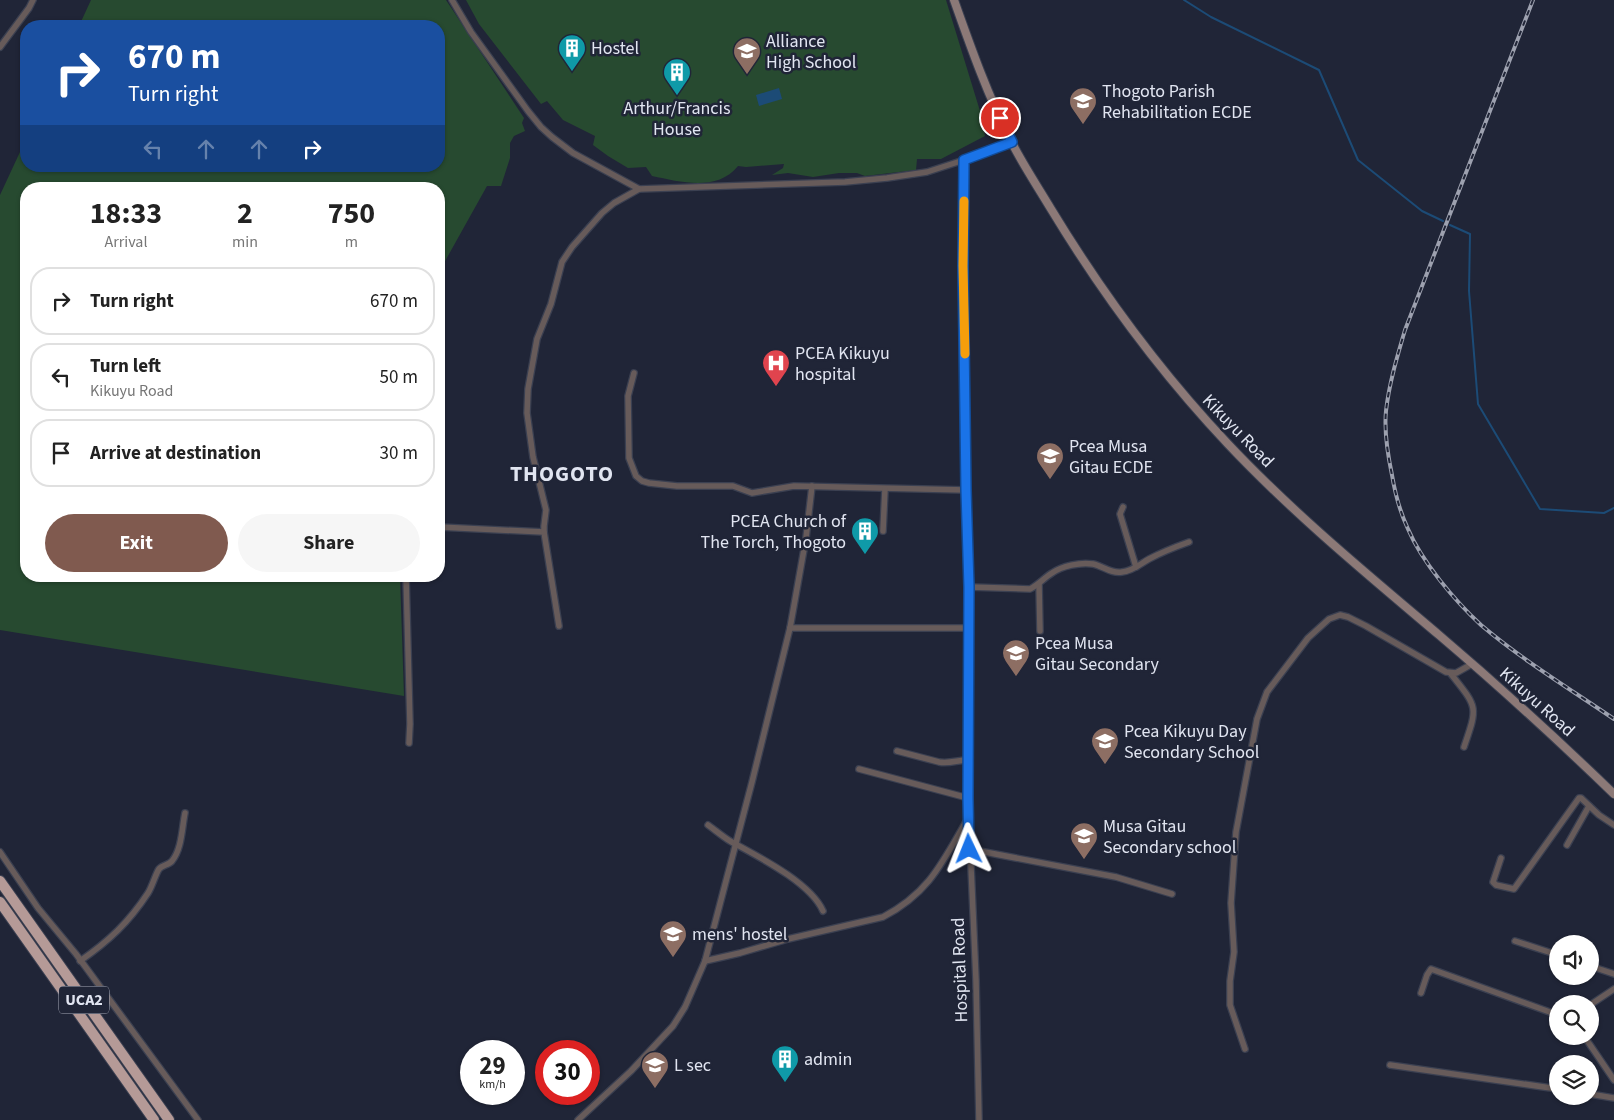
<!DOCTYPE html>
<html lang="en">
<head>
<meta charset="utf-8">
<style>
	body { margin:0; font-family:"Source Sans 3",sans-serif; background:#f6f6f6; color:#222; height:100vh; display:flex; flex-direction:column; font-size:19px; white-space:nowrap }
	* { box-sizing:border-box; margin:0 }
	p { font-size:16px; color:#767676 }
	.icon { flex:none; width:28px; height:28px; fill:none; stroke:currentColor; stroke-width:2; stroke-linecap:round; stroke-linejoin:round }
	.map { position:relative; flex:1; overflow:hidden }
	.panel { position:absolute; left:20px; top:182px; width:425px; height:400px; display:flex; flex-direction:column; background:#fff; border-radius:20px; box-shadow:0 1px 4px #0004 }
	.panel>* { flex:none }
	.top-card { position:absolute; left:20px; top:20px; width:425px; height:152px; border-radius:20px; box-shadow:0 1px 4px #0004; background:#1a4fa0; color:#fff; overflow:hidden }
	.tools { position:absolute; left:1549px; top:935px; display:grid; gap:10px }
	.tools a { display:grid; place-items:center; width:50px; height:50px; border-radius:50%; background:#fff; box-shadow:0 1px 4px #0004; font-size:25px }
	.speed { position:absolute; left:460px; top:1040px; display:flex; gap:10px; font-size:25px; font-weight:700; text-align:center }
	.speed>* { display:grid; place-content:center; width:65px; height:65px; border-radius:50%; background:#fff; box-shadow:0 1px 4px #0004; line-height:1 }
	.speed small { font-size:12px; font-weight:400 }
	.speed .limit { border:8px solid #d22; background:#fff; color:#111 }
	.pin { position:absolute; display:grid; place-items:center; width:42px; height:42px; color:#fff; margin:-21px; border:2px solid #fff; border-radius:50%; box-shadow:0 1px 5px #0007 }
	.me { position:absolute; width:55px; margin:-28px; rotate:358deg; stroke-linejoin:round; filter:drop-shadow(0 0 4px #0008) }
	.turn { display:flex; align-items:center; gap:18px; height:105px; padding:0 25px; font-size:22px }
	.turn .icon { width:65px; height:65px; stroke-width:2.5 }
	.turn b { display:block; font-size:35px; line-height:42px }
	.lanes { display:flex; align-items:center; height:48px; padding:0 25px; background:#0003; justify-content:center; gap:25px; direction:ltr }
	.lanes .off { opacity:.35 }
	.eta { display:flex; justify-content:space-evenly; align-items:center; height:85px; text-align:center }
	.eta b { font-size:30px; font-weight:700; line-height:35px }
	.button { display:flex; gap:10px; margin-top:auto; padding:10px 25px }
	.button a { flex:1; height:58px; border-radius:30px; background:#805a4f; color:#fff; font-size:20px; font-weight:700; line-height:58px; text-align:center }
	.button a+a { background:#f6f6f6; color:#222 }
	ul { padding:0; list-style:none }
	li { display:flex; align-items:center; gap:15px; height:68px; margin:0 10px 8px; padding:0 15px; border:2px solid #e0e0e0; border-radius:20px }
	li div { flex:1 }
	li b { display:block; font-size:19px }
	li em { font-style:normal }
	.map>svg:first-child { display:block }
	.green { fill:#274a30 }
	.water { fill:#1c4b76 }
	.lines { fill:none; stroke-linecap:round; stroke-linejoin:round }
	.stream { stroke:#1c4b76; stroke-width:2 }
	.minor-casing { stroke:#3b4051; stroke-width:8 }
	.secondary-casing { stroke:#3b4051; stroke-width:10 }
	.trunk-casing { stroke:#3b4051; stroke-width:12 }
	.minor { stroke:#675b5a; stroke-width:5.5 }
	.secondary { stroke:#8c7977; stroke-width:8 }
	.trunk { stroke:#b59a97; stroke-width:10 }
	.rail-casing { stroke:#9da1af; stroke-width:4 }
	.rail { stroke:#202537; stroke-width:2; stroke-dasharray:5.5; stroke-linecap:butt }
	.route-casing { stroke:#114b97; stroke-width:12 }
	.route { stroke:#1a73e8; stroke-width:9 }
	.slow { stroke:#f59e0b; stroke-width:9 }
	.labels { text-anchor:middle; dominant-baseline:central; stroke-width:5; stroke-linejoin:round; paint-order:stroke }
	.shield { fill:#202537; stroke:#a7abb9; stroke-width:1 }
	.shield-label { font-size:16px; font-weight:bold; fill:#e1e5f1 }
	.poi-label { font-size:18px; fill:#e1e5f1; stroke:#202537; text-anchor:start }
	.street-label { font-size:18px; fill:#e1e5f1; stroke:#202537 }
	.district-label { font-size:22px; font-weight:bold; letter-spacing:1px; fill:#e1e5f1; stroke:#202537 }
</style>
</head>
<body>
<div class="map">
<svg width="1614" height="1120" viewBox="0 0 1614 1120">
	<rect width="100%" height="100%" fill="#202537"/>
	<g class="green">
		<path d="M91,0H446L524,118L522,123L525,131L514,136L510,143V158L501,186H487L439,272V189H26V576H400L404,696L0,630V195L26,139V166H439V26H79Z"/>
		<path d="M466,0H946L980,111L985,136L941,159H917L916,170L865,176L857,173H839L813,177L788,173L772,175L783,168L784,164L746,167L738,166C717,192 681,182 652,176L646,167L628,168L608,156L593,145L595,136L563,120L547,101L541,104L479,24Z"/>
	</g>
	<path class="water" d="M779,88L782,99L759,106L756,95Z"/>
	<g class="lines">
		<g class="stream">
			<path d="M1184,0L1211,17L1319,70L1358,160L1422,211L1443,221"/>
			<path d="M1450,225L1470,234L1469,291L1478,404L1540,509L1604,513L1614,508"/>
		</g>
		<g class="minor-casing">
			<g id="minor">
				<path d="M452,0L471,32L528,111L541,127L552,137L573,153L639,189L845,182L887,178L927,172L964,160L1012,143"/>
				<path d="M0,47L29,8L33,0"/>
				<path d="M964,160L963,266L966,490L969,587L968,798L976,980L979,1120"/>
				<path d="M634,373L628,396L629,458L636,476L642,481L649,483L677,486H733L752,493L794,486L966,490"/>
				<path d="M1123,507L1120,514L1136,567"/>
				<path d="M439,527L544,532L559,626"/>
				<path d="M883,531L885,489"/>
				<path d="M544,532V526L546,510L533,457L527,413L528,389L537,339L551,304L562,262L572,247L602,213L614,203L639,189"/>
				<path d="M406,576L410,724L409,743"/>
				<path d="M1039,584L1040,631"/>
				<path d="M969,587L1030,589C1038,585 1044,578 1052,573C1062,566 1080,562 1093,564C1103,566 1111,574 1122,572C1133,571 1140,564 1149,559C1162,552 1175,547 1189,542"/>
				<path d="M790,628H969"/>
				<path d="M1451,674C1478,708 1478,706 1464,747"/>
				<path d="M897,751L939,762C949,764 958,760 968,760"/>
				<path d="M859,769L968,798"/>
				<path d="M708,825C715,830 722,836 730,841C757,856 810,882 823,911"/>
				<path d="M1567,845L1589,806"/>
				<path d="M969,849L1116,877L1172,894"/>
				<path d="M0,852L38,908L76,954L198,1120"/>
				<path d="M1501,858L1493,882L1496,885L1514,889L1579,798H1581L1599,815L1614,825"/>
				<path d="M1515,941L1558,955"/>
				<path d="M80,961C109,941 129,922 148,893C152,887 156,873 159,869C162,865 169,865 172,861C182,849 182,827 185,813"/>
				<path d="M705,961L740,953L788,939L883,917C929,893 942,863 967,820"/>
				<path d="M1590,966L1614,974"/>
				<path d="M1421,993L1427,975L1431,969L1558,1015"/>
				<path d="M1590,1005L1614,989"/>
				<path d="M1584,1036L1614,1080"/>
				<path d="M1245,1049L1230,1005V981L1234,952L1231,903L1236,832L1257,719L1267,692L1308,638L1329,619L1340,615L1348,617L1366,626L1446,672L1456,673L1472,664"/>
				<path d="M1390,1065L1558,1089"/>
				<path d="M1590,1094L1614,1098"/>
				<path d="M578,1120L631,1071L673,1026L685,1007L705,961L752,782L790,628L806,538L812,486"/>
			</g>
		</g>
		<g class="secondary-casing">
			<path id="secondary" d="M954,0C971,48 988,96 1011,141C1023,165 1038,187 1051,209C1102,293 1161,373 1228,444C1293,513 1367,574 1439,635C1499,686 1557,739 1614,794"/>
		</g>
		<g class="trunk-casing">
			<g id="trunk">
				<path d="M0,881L169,1120"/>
				<path d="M0,902L154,1120"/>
			</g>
		</g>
		<use href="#minor" class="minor"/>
		<use href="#secondary" class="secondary"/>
		<use href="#trunk" class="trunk"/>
		<g class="rail-casing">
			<path id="rail" d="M1533,0L1405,330C1397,357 1389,384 1386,411C1384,431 1388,456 1392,475C1395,493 1400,512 1408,529C1422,562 1455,601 1481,625C1521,659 1570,689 1614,719"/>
		</g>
		<use href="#rail" class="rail"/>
	</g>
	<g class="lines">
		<g class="route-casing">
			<path id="route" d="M969,849L968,798L969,587L966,490L963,266L964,160L1012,142L1000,118"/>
		</g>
		<use href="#route" class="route"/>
		<path class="slow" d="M964,201L963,266L965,354"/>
	</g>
	<defs>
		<g id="building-pin" transform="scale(1.4375)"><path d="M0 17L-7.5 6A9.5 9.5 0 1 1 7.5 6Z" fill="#0f9aa8" stroke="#202537"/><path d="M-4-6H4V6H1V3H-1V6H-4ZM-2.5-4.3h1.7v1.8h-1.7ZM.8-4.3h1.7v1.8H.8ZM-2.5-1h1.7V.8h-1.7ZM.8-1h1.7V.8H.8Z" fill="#fff"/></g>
		<g id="school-pin" transform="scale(1.4375)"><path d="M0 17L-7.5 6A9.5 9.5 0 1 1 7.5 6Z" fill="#8d6e63" stroke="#202537"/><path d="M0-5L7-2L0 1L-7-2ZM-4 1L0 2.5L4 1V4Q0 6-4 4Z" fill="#fff"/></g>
		<g id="hospital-pin" transform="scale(1.4375)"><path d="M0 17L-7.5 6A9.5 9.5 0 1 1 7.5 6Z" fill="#e0444e" stroke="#202537"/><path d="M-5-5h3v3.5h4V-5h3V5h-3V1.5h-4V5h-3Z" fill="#fff"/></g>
	</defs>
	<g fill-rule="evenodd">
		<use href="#building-pin" x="572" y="48"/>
		<use href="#school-pin" x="747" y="51"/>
		<use href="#building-pin" x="677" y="72"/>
		<use href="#school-pin" x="1083" y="101"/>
		<use href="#hospital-pin" x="776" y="363"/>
		<use href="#school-pin" x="1050" y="456"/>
		<use href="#building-pin" x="865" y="531"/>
		<use href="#school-pin" x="1016" y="653"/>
		<use href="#school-pin" x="1105" y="741"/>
		<use href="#school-pin" x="1084" y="836"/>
		<use href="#school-pin" x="673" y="934"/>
		<use href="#building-pin" x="785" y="1059"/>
		<use href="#school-pin" x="655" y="1065"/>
	</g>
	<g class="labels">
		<rect class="shield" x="59" y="986.5" width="50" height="27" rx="4"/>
		<g class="shield-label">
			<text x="84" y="1000">UCA2</text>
		</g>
		<g class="poi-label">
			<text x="766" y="41">Alliance<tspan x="766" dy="21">High School</tspan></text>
			<text x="591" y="48">Hostel</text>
			<text x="1102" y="91">Thogoto Parish<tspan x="1102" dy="21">Rehabilitation ECDE</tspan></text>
			<text x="677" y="108" text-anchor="middle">Arthur/Francis<tspan x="677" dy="21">House</tspan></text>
			<text x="795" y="353">PCEA Kikuyu<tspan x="795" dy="21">hospital</tspan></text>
			<text x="1069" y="446">Pcea Musa<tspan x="1069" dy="21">Gitau ECDE</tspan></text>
			<text x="846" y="521" text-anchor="end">PCEA Church of<tspan x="846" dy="21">The Torch, Thogoto</tspan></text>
			<text x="1035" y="643">Pcea Musa<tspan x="1035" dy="21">Gitau Secondary</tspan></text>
			<text x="1124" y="731">Pcea Kikuyu Day<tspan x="1124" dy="21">Secondary School</tspan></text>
			<text x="1103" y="826">Musa Gitau<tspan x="1103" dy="21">Secondary school</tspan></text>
			<text x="692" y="934">mens' hostel</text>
			<text x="804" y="1059">admin</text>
			<text x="674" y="1065">L sec</text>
		</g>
		<g class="street-label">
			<text transform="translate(1238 431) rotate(46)">Kikuyu Road</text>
			<text transform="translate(1537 702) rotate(42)">Kikuyu Road</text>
			<text transform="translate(960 970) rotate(-92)">Hospital Road</text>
		</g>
		<g class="district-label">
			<text x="562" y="474">THOGOTO</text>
		</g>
	</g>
</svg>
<div class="tools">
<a><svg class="icon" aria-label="sound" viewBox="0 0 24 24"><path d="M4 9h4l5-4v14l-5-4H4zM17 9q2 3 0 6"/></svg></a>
<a><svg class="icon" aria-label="search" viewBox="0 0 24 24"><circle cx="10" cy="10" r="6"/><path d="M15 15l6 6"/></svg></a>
<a><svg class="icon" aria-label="layers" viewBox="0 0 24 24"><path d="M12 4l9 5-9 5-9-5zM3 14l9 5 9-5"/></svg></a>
</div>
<div class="speed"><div>29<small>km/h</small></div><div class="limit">30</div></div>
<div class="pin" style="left:1000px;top:118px;background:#d93025"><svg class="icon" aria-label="arrive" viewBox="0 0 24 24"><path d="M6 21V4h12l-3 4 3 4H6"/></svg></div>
<svg class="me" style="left:969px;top:849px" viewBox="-20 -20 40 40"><path d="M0-17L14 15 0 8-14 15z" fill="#1a73e8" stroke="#fff" stroke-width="4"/></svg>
<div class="top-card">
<div class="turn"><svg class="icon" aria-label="right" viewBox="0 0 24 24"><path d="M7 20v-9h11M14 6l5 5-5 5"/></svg><div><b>670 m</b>Turn right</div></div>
<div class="lanes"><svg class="icon off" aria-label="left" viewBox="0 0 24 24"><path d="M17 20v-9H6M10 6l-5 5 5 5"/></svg><svg class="icon off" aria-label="ahead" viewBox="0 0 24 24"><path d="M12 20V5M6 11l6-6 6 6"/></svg><svg class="icon off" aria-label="ahead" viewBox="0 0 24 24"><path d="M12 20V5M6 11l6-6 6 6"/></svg><svg class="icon" aria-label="right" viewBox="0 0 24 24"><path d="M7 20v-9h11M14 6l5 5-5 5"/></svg></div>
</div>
<section class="panel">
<div class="eta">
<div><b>18:33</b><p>Arrival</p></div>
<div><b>2</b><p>min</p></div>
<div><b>750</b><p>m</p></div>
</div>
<ul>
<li><svg class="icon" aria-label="right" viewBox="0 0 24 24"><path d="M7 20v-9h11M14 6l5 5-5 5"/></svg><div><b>Turn right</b></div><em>670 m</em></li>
<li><svg class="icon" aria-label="left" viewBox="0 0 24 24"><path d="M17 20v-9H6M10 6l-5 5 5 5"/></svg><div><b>Turn left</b><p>Kikuyu Road</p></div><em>50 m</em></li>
<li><svg class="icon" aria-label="arrive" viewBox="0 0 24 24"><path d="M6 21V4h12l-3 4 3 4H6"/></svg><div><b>Arrive at destination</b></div><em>30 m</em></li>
</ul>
<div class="button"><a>Exit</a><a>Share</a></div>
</section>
</div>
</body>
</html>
